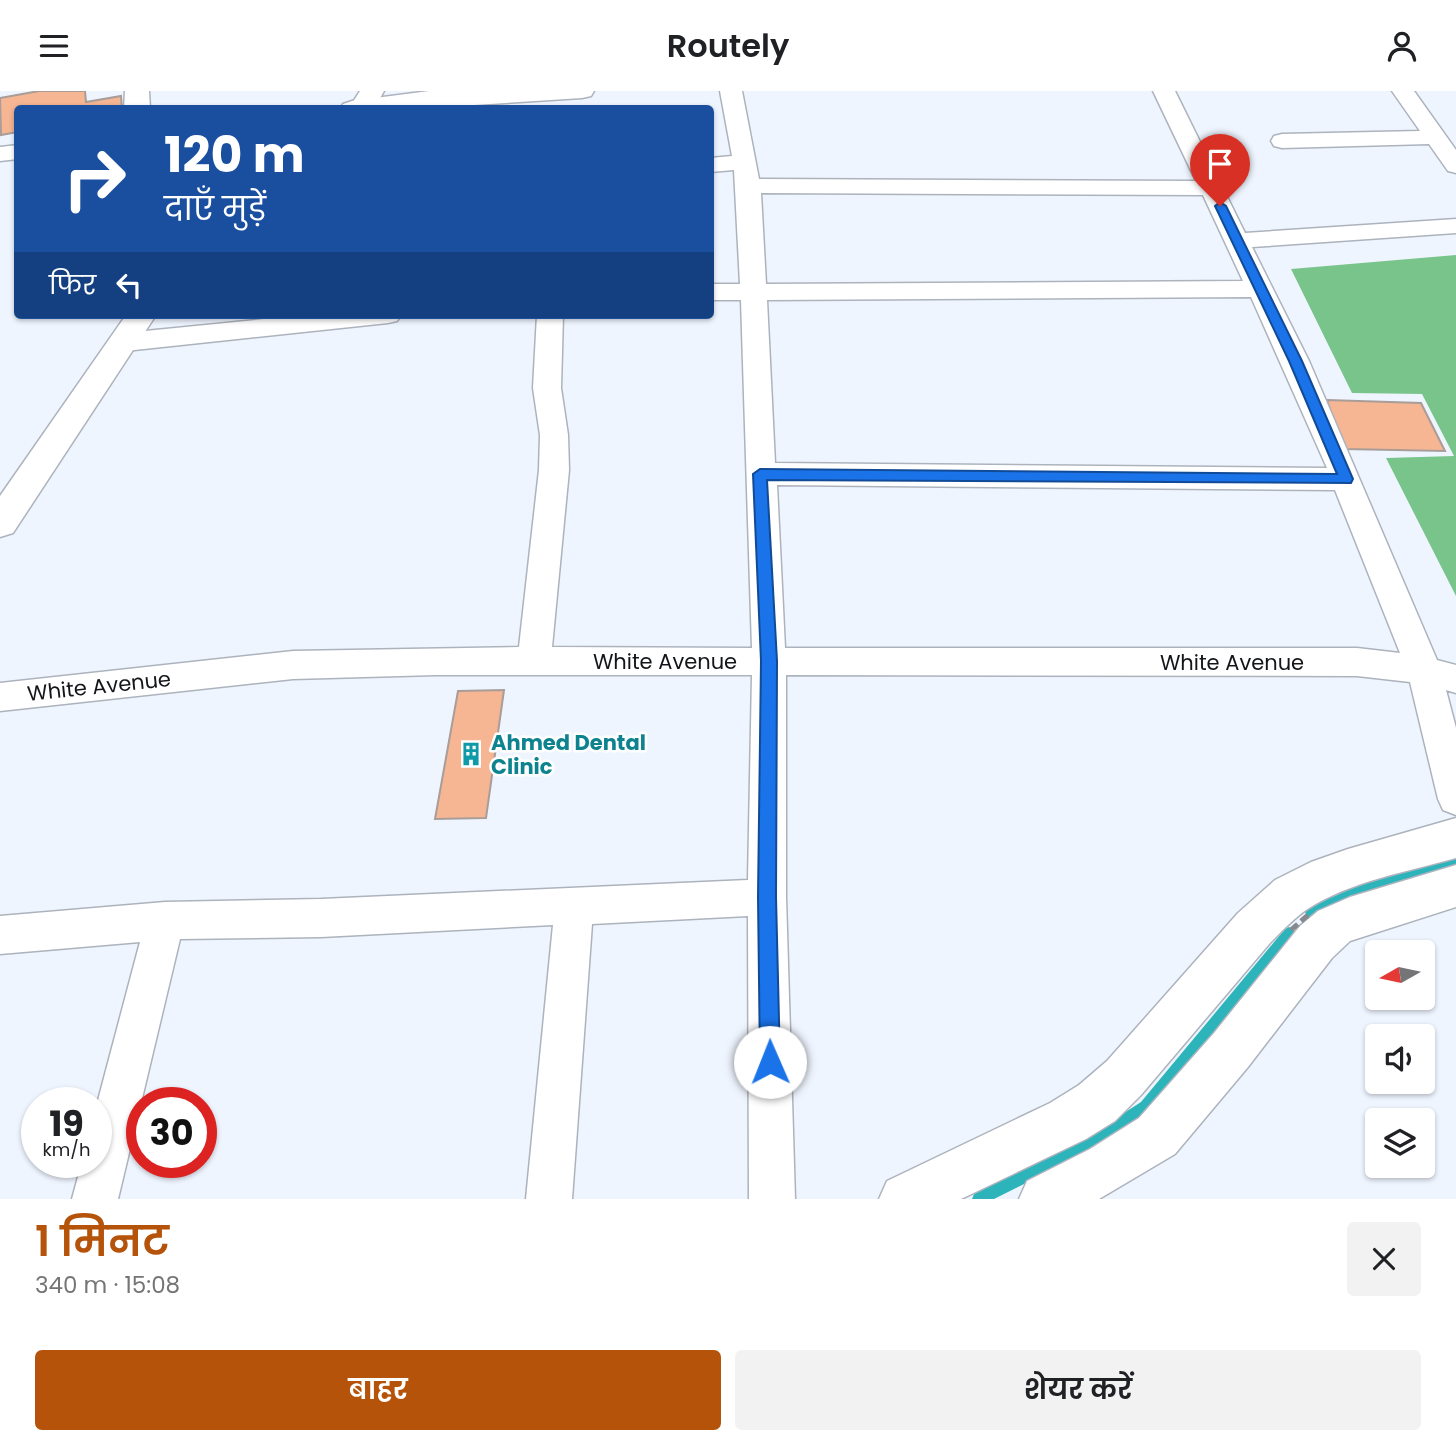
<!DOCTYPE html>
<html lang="hi">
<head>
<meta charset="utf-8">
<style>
	body { margin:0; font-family:Poppins,"Noto Sans Devanagari",sans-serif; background:#f2f2f2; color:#202124; height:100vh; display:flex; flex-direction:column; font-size:26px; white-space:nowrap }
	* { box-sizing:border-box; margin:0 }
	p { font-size:23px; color:#757577 }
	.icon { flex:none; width:38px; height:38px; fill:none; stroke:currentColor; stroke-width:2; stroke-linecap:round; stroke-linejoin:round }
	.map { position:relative; height:1108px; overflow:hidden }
	.side { display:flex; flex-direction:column; background:#fff; flex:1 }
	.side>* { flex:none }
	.guide { position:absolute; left:14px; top:14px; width:700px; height:214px; border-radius:7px; box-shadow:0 2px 5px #0004; background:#1a4fa0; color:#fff; overflow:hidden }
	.needle { width:46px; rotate:261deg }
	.fabs { position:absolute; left:1365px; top:849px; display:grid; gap:14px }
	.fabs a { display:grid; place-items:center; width:70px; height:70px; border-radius:7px; background:#fff; box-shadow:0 2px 5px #0004; font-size:35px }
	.speed { position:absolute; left:21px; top:996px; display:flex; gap:14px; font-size:35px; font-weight:700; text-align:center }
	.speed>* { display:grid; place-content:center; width:91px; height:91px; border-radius:50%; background:#fff; box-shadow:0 2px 5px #0004; line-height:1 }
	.speed small { font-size:18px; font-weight:400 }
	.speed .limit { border:10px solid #d22; background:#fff; color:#111 }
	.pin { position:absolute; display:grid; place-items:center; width:60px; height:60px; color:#fff; margin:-72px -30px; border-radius:50% 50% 50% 0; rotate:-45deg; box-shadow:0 0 7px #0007 }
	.pin .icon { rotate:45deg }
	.me { position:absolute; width:77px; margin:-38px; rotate:359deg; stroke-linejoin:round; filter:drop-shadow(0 0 5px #0008) }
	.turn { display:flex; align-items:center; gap:24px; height:147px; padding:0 35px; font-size:32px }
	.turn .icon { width:91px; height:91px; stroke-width:2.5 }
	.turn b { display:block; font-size:49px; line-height:60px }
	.then { display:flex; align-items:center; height:66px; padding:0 35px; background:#0003; gap:14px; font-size:26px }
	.round { display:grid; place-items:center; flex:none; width:74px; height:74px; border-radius:7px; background:#f2f2f2 }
	.summary { display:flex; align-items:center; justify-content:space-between; height:119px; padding:0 35px }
	h1 { font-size:42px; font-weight:600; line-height:52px; color:#b45309 }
	.cta { display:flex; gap:14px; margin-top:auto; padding:14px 35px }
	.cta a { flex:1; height:80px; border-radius:7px; background:#b45309; color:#fff; font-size:28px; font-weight:600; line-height:80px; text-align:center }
	.cta a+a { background:#f2f2f2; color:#202124 }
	header { display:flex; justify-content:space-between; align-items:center; height:91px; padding:0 35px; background:#fff; font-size:32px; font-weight:600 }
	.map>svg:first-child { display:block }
	.forest { fill:#79c48b }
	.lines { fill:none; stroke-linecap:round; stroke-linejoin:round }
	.stream { fill:#2db4bb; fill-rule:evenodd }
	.building { fill:#f6b593; stroke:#a89d98; stroke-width:2 }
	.minor-casing { stroke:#adb3bd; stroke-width:3 }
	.tertiary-casing { stroke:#adb3bd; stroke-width:3 }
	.secondary-casing { stroke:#adb3bd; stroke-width:3 }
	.minor { fill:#fff; fill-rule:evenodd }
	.tertiary { fill:#fff; fill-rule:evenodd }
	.secondary { fill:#fff; fill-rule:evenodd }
	.path-bridge { stroke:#858990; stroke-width:5; stroke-dasharray:9 4.5; stroke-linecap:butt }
	.route { fill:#1a73e8; stroke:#114b97; stroke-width:2 }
	.labels { text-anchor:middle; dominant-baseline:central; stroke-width:5; stroke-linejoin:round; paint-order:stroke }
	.street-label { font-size:21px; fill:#131519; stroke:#fff }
	.culture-label { font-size:21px; font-weight:bold; fill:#0d838f; stroke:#fff; text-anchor:start }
</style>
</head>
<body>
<header><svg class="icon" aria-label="menu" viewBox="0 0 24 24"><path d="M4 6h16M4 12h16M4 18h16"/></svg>Routely<svg class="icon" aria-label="person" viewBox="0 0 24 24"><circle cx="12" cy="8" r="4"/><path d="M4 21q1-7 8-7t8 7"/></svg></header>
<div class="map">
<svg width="1456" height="1108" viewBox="0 0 1456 1108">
	<rect width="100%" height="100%" fill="#eff5ff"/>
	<path class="forest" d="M1456,164V505L1386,367L1454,365L1422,303L1352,302L1291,178Z"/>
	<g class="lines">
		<g class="stream">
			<path d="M1456,765V777L1365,803L1311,827L1307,825L1305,821L1307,817L1364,792Z"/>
			<path d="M1289,836L1293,838L1295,842L1293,846L1151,1021L1094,1058L994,1108H972L974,1103L1084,1048L1141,1011L1285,838Z"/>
		</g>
	</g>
	<g class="building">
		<path d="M39,0H85L86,11L121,5L122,18H18V41L1,44L0,7Z"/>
		<path d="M1327,309L1421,312L1445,360L1343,358Z"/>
		<path d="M504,599L486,727L435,728L458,600Z"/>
	</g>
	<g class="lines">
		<g class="minor-casing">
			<g id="minor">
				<path d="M720,0H742L759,88L1196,90L1153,0H1175L1245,142L1456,128V142L1252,156L1309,270L1437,569L1456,574V602L1446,599L1456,637V724L1443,719L1438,708L1410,591L1357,585L786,584V806L795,1108H749L748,825L592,833L572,1108H526L553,834L321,846L180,848L118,1108H72L82,1071H96V1017L140,851L0,863V825L165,811L321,808L748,789L752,584H436L293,588L0,620V592L293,560L519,556L539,379L540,344L533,297L537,224H563L561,297L568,344L569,379L552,556L752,557L741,209H710V193H740L734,79L710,81V67L732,65ZM761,102L1203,104L1243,190L766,193ZM1251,206L1327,377L775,372L767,209ZM777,394L1335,399L1400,562L1357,557H785Z"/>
				<path d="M1392,0H1414L1456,59V82L1448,80L1429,53L1282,57L1274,55L1271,50L1274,45L1282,43L1420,40Z"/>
				<path d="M18,54V68L0,70V56Z"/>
				<path d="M305,224H401L397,230L388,232L125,260L116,257L112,251L116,245L125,242Z"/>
			</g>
		</g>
		<g class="tertiary-casing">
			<g id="tertiary">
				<path d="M125,0H149L150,18H124Z"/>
				<path d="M360,0H384L374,18H354L351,14Z"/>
				<path d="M1456,727V767C1407,781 1350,790 1306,819C1293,828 1281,841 1270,852L1141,1004L1115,1030L1086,1048L961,1108H879L887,1090L1050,1012L1079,994L1107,970L1238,822L1275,789L1311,771L1348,758Z"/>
				<path d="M1456,774V816L1350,850L1332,867L1248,976L1175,1063L1099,1108H1019L1027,1090L1090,1058L1139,1027L1214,942L1300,835L1318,820L1350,806Z"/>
			</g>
		</g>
		<g class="secondary-casing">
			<g id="secondary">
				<path d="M429,0H594L591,5L582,7L411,18H340L343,13L352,10Z"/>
				<path d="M126,224H156L13,442L0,446V405Z"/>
			</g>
		</g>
		<use href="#minor" class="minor"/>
		<use href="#tertiary" class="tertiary"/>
		<use href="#secondary" class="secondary"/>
		<path class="path-bridge" d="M1291,839L1309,823"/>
	</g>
	<path class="route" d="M1220,111L1226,115L1302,270L1353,388L1351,392L767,389L777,570L776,806L780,971L777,978L770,981L763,978L760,971L758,806L761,570L753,383L760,378L1337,383L1289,270L1215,115Z"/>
	<defs>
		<g id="building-bare" transform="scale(1.89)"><path d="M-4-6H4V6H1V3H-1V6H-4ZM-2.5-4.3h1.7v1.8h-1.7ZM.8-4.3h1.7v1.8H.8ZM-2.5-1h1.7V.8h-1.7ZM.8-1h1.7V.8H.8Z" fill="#0f9aa8" stroke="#fff" stroke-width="2.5" paint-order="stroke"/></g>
	</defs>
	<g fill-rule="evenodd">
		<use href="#building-bare" x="471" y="663"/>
	</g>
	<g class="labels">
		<g class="street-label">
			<text x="665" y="570">White Avenue</text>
			<text x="1232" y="571">White Avenue</text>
			<text transform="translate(99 595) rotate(-6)">White Avenue</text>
		</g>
		<g class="culture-label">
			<text x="491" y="651">Ahmed Dental<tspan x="491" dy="24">Clinic</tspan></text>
		</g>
	</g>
</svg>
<div class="fabs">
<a><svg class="needle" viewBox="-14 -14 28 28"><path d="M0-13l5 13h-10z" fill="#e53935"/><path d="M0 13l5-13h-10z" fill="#757577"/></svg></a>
<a><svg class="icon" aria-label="sound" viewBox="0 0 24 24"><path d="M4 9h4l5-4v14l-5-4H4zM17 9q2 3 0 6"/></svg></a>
<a><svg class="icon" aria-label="layers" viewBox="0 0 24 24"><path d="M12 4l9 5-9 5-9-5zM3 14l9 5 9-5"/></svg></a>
</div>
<div class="speed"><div>19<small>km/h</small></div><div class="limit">30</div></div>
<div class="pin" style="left:1220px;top:115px;background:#d93025"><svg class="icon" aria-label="arrive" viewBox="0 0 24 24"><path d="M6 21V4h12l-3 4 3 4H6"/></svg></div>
<svg class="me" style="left:770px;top:971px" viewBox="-20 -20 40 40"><circle r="19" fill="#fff"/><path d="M0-13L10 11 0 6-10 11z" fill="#1a73e8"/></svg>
<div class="guide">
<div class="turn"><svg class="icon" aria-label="right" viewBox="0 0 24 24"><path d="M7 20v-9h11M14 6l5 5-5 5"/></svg><div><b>120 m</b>दाएँ मुड़ें</div></div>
<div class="then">फिर<svg class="icon" aria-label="left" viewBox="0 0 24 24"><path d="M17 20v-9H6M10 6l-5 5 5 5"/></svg></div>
</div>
</div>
<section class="side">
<div class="summary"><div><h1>1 मिनट</h1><p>340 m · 15:08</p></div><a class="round"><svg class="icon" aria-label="close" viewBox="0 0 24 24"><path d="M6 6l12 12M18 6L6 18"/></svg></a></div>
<div class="cta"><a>बाहर</a><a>शेयर करें</a></div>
</section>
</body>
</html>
